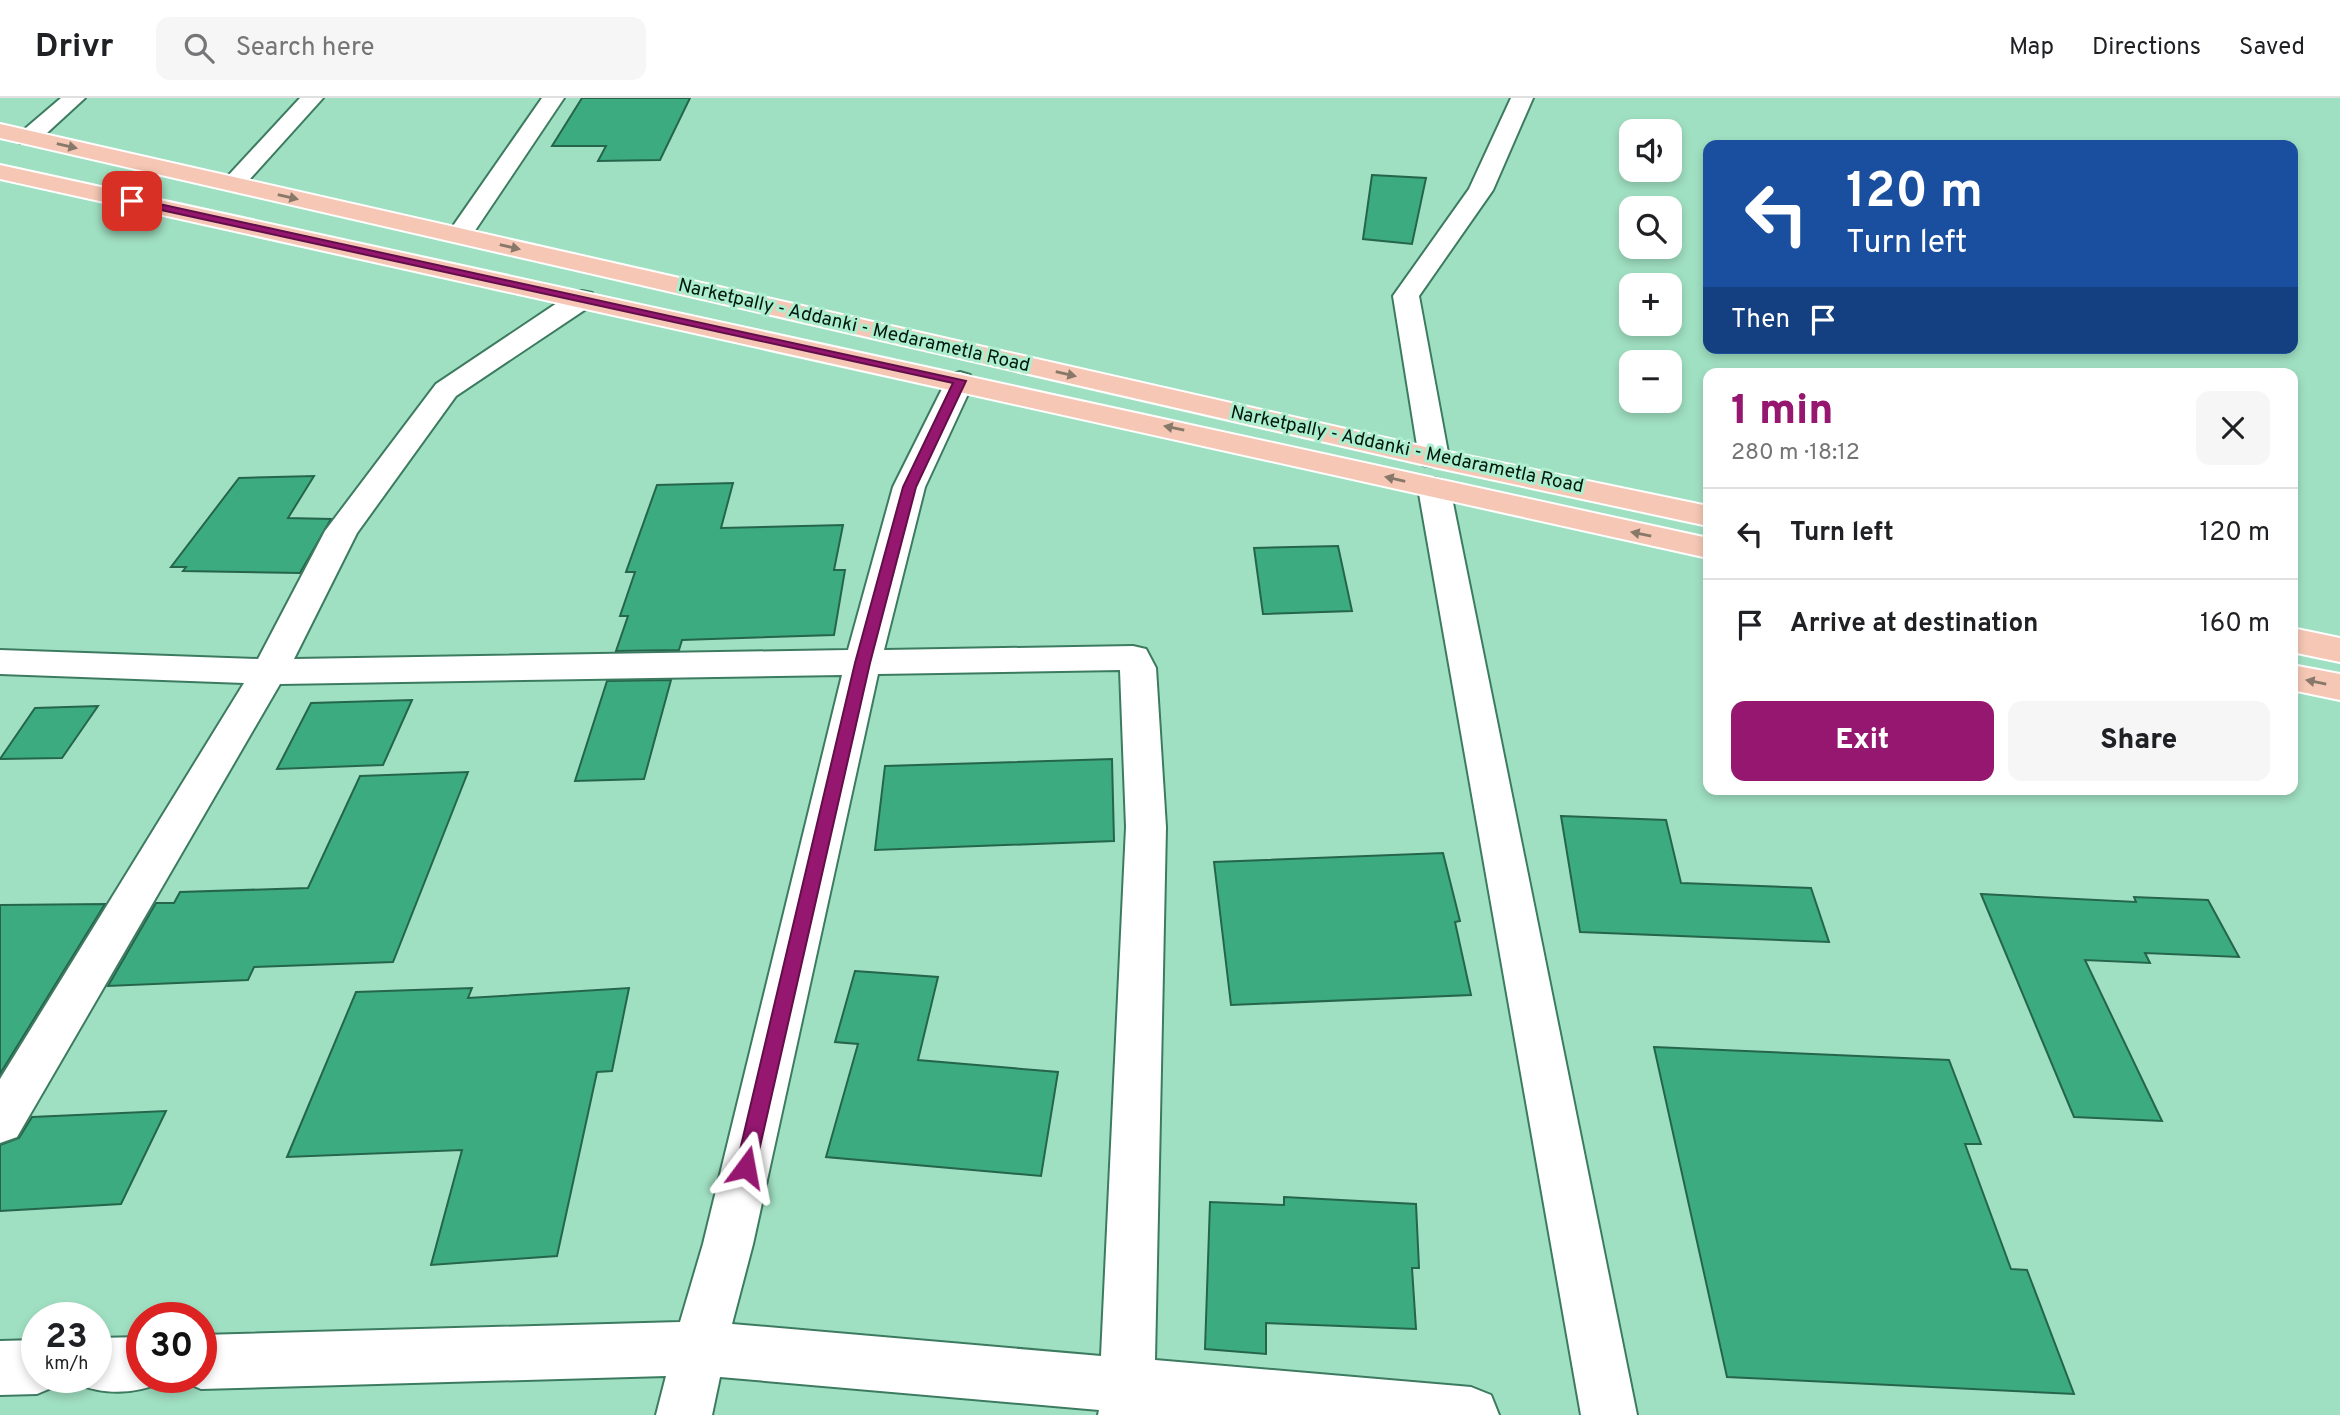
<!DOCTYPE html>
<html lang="en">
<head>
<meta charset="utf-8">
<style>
	body { margin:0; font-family:Overpass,sans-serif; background:#f6f6f6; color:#202124; height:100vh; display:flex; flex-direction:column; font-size:26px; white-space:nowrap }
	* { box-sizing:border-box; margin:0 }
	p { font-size:23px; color:#757577 }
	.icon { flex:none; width:38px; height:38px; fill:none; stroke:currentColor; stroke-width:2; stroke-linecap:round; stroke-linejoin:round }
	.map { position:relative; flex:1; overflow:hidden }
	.side { position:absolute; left:1703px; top:270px; width:595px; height:427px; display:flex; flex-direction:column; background:#fff; border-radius:14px; box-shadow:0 4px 10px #0003 }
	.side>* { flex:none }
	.guide { position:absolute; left:1703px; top:42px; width:595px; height:214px; border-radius:14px; box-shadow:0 4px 10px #0003; background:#1a4fa0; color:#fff; overflow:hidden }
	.fabs { position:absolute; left:1619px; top:21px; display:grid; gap:14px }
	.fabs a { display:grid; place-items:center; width:63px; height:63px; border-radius:14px; background:#fff; box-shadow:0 4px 10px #0003; font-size:35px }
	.speed { position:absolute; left:21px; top:1204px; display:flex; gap:14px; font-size:35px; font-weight:700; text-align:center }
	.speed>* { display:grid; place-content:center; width:91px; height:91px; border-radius:50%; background:#fff; box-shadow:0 4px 10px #0003; line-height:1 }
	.speed small { font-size:18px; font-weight:400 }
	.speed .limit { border:10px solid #d22; background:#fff; color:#111 }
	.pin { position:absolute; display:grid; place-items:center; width:60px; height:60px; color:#fff; margin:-30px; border-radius:14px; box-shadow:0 4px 10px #0006 }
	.me { position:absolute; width:77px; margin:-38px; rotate:13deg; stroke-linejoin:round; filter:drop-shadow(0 0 5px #0008) }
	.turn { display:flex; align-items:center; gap:24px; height:147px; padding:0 28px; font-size:32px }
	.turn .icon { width:91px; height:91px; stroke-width:2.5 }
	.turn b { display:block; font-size:49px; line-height:60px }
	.then { display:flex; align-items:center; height:66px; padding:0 28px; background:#0003; gap:14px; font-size:26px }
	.round { display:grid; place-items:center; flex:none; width:74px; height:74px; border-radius:14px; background:#f6f6f6 }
	.summary { display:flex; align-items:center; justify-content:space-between; height:119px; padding:0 28px }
	h1 { font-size:42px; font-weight:800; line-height:52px; color:#961770 }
	.button { display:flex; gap:14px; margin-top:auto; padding:14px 28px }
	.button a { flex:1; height:80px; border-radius:14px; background:#961770; color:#fff; font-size:28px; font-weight:800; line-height:80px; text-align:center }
	.button a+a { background:#f6f6f6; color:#202124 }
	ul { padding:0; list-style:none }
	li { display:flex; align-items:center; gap:21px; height:91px; padding:0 28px; border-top:2px solid #e0e0e0 }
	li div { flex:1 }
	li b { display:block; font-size:26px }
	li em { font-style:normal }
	header { display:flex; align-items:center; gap:42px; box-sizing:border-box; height:98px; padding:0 35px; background:#fff; border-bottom:2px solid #e0e0e0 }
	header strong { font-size:33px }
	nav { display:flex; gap:38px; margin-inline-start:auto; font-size:24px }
	.search { width:490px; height:63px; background:#f6f6f6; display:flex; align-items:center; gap:18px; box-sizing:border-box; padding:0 24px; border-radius:14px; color:#757577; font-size:26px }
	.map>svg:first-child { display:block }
	.building { fill:#3cab80; stroke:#25654b; stroke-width:2 }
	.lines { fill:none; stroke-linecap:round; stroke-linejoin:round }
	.street-casing { stroke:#3d7b61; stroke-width:4 }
	.highway-casing { stroke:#fff; stroke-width:4 }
	.street { fill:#fff; fill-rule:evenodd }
	.highway { fill:#f5c7b4; fill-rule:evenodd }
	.oneway { fill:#877869 }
	.route { fill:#961770; stroke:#620f49; stroke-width:2 }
	.labels { text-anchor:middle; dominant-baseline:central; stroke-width:6; stroke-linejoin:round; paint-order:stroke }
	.far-street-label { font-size:19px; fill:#00180e; stroke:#adeecf }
</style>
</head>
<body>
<header>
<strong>Drivr</strong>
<div class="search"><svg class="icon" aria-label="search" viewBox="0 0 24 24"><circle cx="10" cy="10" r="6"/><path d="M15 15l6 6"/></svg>Search here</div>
<nav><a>Map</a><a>Directions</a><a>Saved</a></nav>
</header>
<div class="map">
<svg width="2340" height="1317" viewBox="0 0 2340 1317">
	<rect width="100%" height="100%" fill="#a0e0c2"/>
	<g class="building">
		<path d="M582,0H690L660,62L598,63L606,48H552Z"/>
		<path d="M1372,77L1426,80L1412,146L1363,141Z"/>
		<path d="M314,378L288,420L331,421L300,475L183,473L186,469H171L239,380Z"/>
		<path d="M733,385L721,430L843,427L834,472H845L834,537L682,542L679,552L616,553L628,518H620L635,474H626L657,387Z"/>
		<path d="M1338,448L1352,513L1263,516L1254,450Z"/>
		<path d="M671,582L644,681L575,683L607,583Z"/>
		<path d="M412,602L383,667L277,671L311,605Z"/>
		<path d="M98,608L62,660L0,661L35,610Z"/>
		<path d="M1112,661L1114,743L875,752L885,668Z"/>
		<path d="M468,674L393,864L254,869L248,882L108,888L156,805H174L180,794L308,790L360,678Z"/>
		<path d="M1561,718L1666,722L1681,785L1811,790L1829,844L1580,834Z"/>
		<path d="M1443,755L1460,823L1455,824L1471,897L1231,907L1214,764Z"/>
		<path d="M1981,796L2136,804L2134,799L2208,802L2239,859L2145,855L2150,865L2085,862L2162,1023L2074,1019Z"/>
		<path d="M105,806L0,976V807Z"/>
		<path d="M855,873L938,879L918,962L1058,974L1041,1078L826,1059L858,946L835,944Z"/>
		<path d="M472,890L468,900L629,890L612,973L597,974L557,1158L431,1167L462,1052L287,1059L356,894Z"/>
		<path d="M1654,949L1949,962L1981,1046H1965L2011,1171L2027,1172L2074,1296L1727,1279Z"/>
		<path d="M166,1013L121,1106L0,1113V1047L19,1040L32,1019Z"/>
		<path d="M1284,1099L1416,1106L1419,1170H1412L1416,1231L1266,1225V1256L1205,1251L1210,1104L1284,1107Z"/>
	</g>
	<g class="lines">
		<g class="street-casing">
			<g id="street">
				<path d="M61,0H85L36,45H20L17,40L20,35Z"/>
				<path d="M300,0H323L241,91H225L221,86L225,81Z"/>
				<path d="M542,0H564L468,143H450L446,138Z"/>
				<path d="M1511,0H1533L1493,92L1419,198L1449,360L1445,367L1434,369L1423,367L1419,360L1393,198L1469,91Z"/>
				<path d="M582,193L592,195L595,201L592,207L456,298L357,435L294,561L848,552L893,389L946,283L950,277L960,274L970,277L974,283L925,389L884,552L1133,548L1146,551L1156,570L1166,729L1155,1262L1471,1289L1491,1297L1499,1317H1098L1099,1312L720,1279L712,1317H656L666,1278L201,1291L182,1283L180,1279H201V1237L680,1224L703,1146L842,577L280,586L17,1039L0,1045V981L244,585L0,576V552L258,561L325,433L436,286L572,195ZM1120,572L1126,729L1101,1258L732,1226L753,1146L878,576Z"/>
				<path d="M1434,380L1445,383L1450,390L1637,1317H1581L1418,390L1423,383Z"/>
				<path d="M142,1239V1279H163L161,1285C134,1296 104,1297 77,1286L74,1279H96V1240Z"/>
				<path d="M37,1242V1279H60L56,1288L37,1296L0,1297V1243Z"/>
			</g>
		</g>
		<g class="highway-casing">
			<g id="highway">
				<path d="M0,26L1434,351L1708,408V428L1434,369L0,40Z"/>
				<path d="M0,67L1708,440V460L0,81Z"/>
				<path d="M2292,530L2340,540V564L2292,554Z"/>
				<path d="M2292,567L2340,576V602L2292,592Z"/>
			</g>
		</g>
		<use href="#street" class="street"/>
		<use href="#highway" class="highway"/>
	</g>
	<defs><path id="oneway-solid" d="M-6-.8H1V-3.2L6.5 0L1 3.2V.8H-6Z" transform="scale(1.75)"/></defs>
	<g class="oneway">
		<use href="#oneway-solid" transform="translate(67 48) rotate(13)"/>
		<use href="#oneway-solid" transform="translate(288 99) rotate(13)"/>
		<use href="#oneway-solid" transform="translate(510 149) rotate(13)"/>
		<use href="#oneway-solid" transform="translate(1066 276) rotate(13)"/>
		<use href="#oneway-solid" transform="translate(1174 330) rotate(-168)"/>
		<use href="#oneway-solid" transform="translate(1395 381) rotate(-167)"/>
		<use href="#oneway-solid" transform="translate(1641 436) rotate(-168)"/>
		<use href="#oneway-solid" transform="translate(2316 584) rotate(-168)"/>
	</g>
	<path class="route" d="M132,100L966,283L916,389L870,565L754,1075L746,1078L739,1075L736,1069L855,565L903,389L953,285L129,105Z"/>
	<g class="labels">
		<g class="far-street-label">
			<text transform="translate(854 228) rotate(13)">Narketpally - Addanki - Medarametla Road</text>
			<text transform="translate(1407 352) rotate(12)">Narketpally - Addanki - Medarametla Road</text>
		</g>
	</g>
</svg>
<div class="fabs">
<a><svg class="icon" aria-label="sound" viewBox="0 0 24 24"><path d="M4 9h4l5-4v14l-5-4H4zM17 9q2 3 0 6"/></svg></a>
<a><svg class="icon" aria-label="search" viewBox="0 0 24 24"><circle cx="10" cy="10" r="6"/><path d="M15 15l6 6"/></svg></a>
<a>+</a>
<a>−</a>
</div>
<div class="speed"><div>23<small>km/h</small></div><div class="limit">30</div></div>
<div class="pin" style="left:132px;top:103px;background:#d93025"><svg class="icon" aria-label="arrive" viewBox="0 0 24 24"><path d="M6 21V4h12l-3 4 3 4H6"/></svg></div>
<svg class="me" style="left:746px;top:1069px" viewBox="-20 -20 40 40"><path d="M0-17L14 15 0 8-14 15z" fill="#961770" stroke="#fff" stroke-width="4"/></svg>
<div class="guide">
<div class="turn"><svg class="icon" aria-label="left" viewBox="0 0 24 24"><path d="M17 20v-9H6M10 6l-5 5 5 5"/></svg><div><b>120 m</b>Turn left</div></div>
<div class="then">Then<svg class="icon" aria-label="arrive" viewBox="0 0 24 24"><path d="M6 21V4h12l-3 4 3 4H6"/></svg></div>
</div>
<section class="side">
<div class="summary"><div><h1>1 min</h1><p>280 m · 18:12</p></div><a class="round"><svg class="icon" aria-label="close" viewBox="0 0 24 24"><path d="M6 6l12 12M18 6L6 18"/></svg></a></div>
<ul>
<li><svg class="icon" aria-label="left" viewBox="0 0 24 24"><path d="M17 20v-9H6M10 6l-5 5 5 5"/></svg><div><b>Turn left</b></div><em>120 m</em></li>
<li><svg class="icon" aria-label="arrive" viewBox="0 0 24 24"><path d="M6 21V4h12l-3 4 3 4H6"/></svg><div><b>Arrive at destination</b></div><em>160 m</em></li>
</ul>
<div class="button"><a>Exit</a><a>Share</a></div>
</section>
</div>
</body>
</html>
